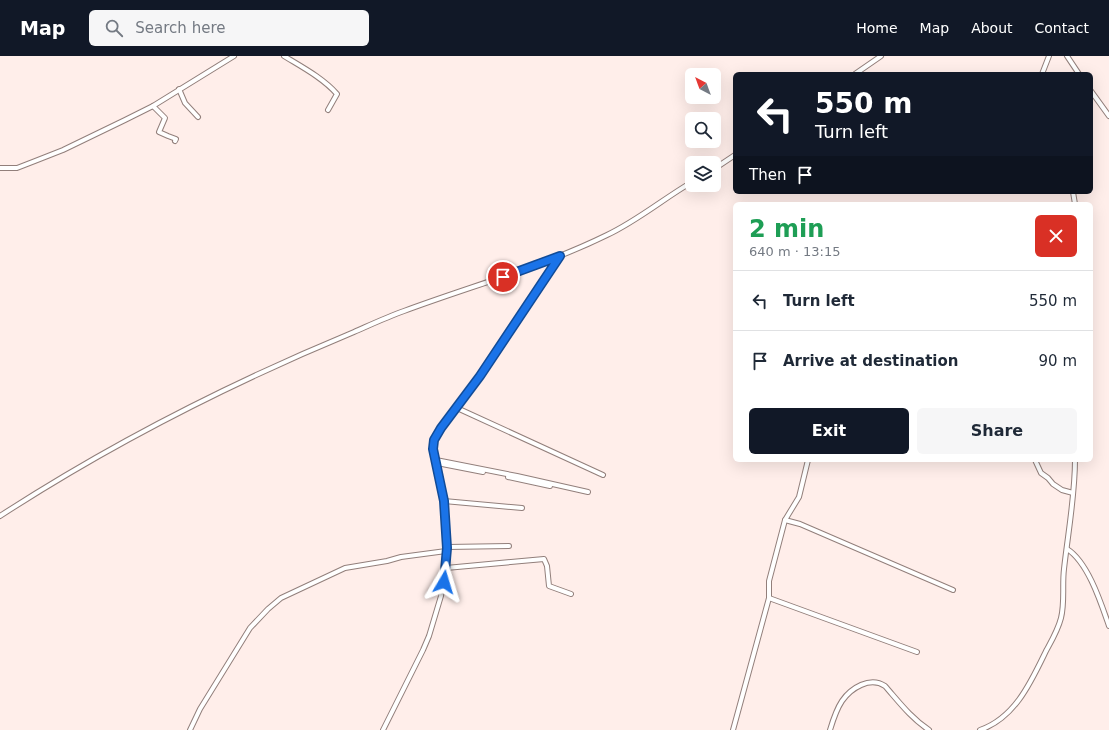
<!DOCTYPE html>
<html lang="en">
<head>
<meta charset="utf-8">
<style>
	body { margin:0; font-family:"DejaVu Sans",sans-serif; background:#f6f6f7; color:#1f2937; height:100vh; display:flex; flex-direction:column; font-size:15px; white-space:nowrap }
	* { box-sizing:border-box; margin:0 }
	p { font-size:13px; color:#747a83 }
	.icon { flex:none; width:22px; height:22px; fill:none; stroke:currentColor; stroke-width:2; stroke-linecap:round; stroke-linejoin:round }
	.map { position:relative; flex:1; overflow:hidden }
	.panel { position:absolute; left:733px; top:146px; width:360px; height:260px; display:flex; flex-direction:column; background:#fff; border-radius:6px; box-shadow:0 4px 16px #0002 }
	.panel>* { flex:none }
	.top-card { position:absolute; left:733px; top:16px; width:360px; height:122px; border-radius:6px; box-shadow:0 4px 16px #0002; background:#111827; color:#fff; overflow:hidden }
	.needle { width:26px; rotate:319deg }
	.buttons { position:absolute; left:685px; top:12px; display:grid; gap:8px }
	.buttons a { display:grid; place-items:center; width:36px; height:36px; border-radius:6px; background:#fff; box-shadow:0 4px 16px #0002; font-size:20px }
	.pin { position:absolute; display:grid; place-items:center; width:34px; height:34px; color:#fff; margin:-17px; border:2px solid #fff; border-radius:50%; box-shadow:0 1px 4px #0007 }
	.me { position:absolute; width:44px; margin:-22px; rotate:7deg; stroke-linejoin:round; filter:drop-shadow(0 0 3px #0008) }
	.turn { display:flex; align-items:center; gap:14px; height:84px; padding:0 16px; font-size:18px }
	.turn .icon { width:52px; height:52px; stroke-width:2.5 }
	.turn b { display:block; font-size:28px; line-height:34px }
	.then { display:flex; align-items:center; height:38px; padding:0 16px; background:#0003; gap:8px; font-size:15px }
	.round { display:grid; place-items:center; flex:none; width:42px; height:42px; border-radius:6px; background:#f6f6f7 }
	.overview { display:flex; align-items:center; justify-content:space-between; height:68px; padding:0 16px }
	h1 { font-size:24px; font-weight:800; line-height:30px; color:#1e9e55 }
	.action { display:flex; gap:8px; margin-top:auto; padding:8px 16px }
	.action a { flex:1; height:46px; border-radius:6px; background:#111827; color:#fff; font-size:16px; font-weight:800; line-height:46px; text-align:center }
	.action a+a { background:#f6f6f7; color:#1f2937 }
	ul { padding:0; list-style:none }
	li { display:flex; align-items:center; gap:12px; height:60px; padding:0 16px; border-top:1px solid #e0e1e3 }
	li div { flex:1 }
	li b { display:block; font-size:15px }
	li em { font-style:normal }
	header { display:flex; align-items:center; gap:24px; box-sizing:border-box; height:56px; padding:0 20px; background:#111827; color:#fff }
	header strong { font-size:19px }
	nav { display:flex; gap:22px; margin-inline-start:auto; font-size:14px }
	.search { width:280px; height:36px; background:#f6f6f7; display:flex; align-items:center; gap:10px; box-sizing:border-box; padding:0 14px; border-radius:6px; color:#747a83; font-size:15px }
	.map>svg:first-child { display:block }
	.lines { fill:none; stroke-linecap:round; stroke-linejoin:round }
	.minor-casing { stroke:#927f7b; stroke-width:6 }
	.minor { stroke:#fff; stroke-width:4 }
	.route-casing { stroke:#114b97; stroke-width:10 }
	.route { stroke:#1a73e8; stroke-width:7 }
</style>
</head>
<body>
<header>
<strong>Map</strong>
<div class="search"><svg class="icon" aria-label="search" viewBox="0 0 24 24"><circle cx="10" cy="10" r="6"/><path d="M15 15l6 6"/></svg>Search here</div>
<nav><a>Home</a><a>Map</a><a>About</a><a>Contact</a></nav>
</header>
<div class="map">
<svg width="1109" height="674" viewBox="0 0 1109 674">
	<rect width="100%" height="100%" fill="#ffeeea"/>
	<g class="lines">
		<g class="minor-casing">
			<g id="minor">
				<path d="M284,0C302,11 323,22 337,38L328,54"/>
				<path d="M1067,0L1079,18"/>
				<path d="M855,18L881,0"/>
				<path d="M1042,18L1049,0"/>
				<path d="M179,33L185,47L198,61"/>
				<path d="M1091,35L1109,60"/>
				<path d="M153,50L165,62L159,76L168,80L176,83L175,85"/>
				<path d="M0,112H17L35,105L63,94L125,64L153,50L234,0"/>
				<path d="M714,113L735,99"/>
				<path d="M1073,136L1075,148"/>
				<path d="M457,352L603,419"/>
				<path d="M436,404L517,420L588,436"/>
				<path d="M1035,404L1041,417L1048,422L1053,428L1062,434L1073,437"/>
				<path d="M437,407L483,416"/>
				<path d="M508,421L550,430"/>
				<path d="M444,445L522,452"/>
				<path d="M0,460C111,388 231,327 354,276C370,269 387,261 404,255C471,230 542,211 607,179C637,165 663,143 692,126"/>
				<path d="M785,464L800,468L953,534"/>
				<path d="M447,491L509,490"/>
				<path d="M1067,493C1088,506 1101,547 1109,570"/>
				<path d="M446,512L544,503L547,510L549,530L571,538"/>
				<path d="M769,542L917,596"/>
				<path d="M190,674L200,653L250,572L268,553L281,542L345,512L387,505L401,501L446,495"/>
				<path d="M383,674L423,594L429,580L441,540L446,512L447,491L444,445L433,393L434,384L441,372L480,320L560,200"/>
				<path d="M733,674L769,542V525L785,464L799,441L808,404"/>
				<path d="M830,674C833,664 836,654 842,645C851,632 870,620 885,630C899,646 911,662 929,674"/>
				<path d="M980,674C1015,662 1031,626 1046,595C1052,584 1058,574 1061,562C1065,546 1062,529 1064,513C1068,477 1075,440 1075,404"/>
			</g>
		</g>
		<use href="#minor" class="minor"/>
	</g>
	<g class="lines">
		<g class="route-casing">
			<path id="route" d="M444,526L447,492L444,445L433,393L434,384L441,372L480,320L560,200L503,221"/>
		</g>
		<use href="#route" class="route"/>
	</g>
</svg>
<div class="buttons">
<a><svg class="needle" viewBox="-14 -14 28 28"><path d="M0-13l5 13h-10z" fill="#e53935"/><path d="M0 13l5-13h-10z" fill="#747a83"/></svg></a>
<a><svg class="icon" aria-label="search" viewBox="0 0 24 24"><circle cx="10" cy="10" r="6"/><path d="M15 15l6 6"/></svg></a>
<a><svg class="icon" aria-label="layers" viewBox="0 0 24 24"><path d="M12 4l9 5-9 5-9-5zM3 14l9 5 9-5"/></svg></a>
</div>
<div class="pin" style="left:503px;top:221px;background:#d93025"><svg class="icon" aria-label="arrive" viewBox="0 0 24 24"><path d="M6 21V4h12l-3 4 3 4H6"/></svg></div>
<svg class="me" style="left:444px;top:526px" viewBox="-20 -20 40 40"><path d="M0-17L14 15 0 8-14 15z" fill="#1a73e8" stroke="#fff" stroke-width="4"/></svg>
<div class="top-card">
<div class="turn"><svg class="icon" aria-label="left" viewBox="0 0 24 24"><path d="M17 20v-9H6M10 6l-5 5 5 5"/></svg><div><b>550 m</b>Turn left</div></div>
<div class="then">Then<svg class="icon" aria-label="arrive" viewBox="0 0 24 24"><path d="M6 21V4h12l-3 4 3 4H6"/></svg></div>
</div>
<section class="panel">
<div class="overview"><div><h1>2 min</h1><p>640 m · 13:15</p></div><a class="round" style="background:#d93025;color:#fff"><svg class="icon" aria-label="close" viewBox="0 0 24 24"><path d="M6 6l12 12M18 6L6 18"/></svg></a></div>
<ul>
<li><svg class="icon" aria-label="left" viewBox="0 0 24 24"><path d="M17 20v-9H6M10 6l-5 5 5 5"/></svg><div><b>Turn left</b></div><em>550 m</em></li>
<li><svg class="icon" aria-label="arrive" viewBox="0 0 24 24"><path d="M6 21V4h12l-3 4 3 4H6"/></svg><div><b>Arrive at destination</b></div><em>90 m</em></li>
</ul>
<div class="action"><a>Exit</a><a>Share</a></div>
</section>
</div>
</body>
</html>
